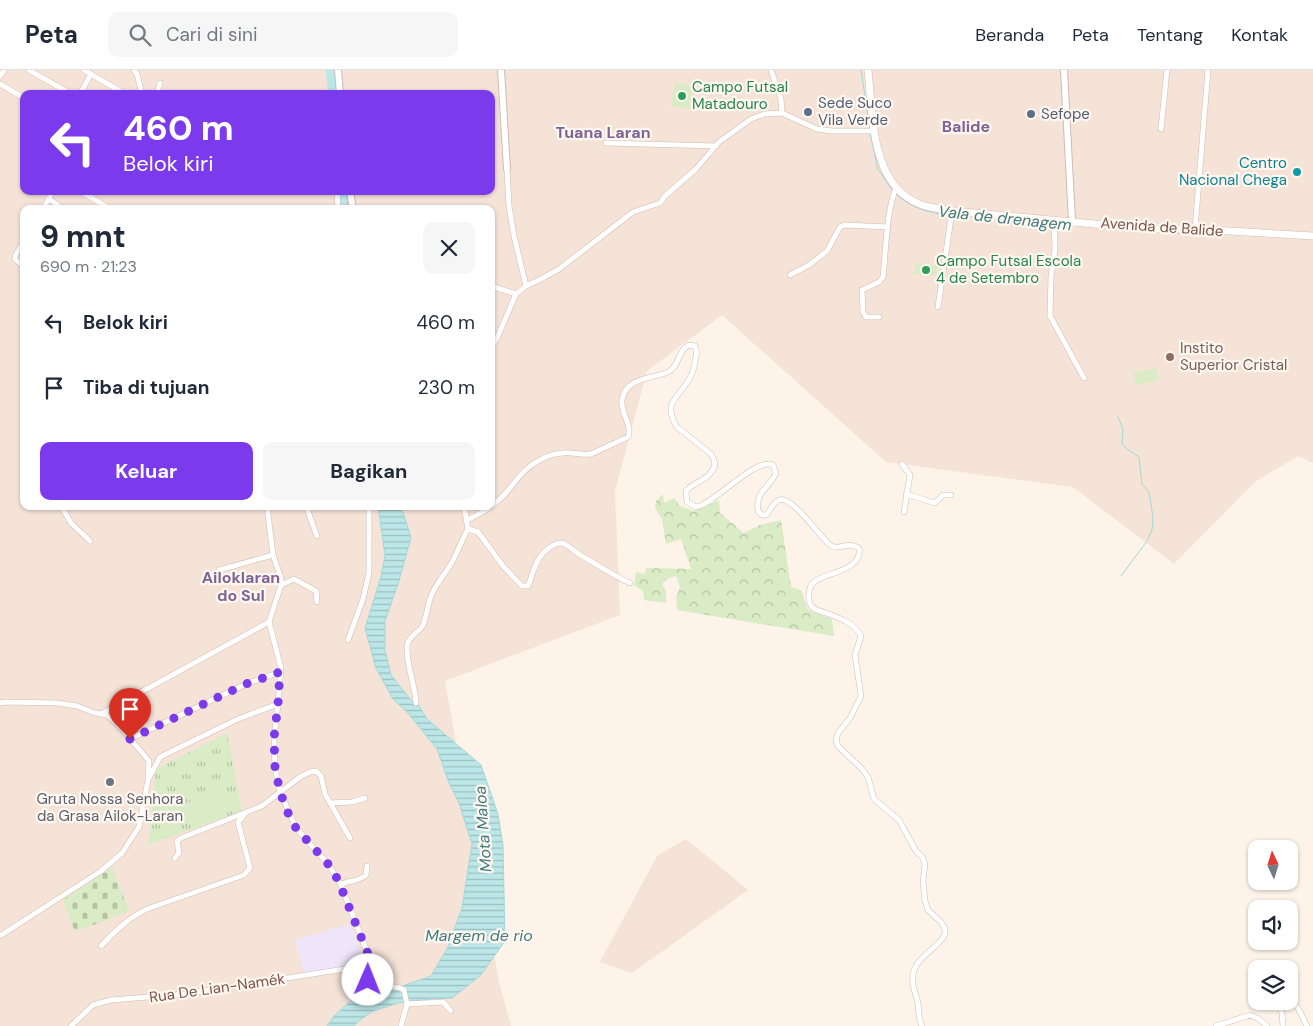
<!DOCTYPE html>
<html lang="id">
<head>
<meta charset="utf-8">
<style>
	body { margin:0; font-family:"DM Sans",sans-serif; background:#f6f6f7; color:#1f2937; height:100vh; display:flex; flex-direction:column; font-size:19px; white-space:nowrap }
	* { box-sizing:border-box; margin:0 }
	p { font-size:16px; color:#747a83 }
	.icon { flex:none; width:28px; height:28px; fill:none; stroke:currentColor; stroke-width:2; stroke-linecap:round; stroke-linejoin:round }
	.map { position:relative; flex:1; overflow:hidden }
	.drawer { position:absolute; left:20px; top:135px; width:475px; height:305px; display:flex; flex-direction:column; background:#fff; border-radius:10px; box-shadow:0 1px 4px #0004 }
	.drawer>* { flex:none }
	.banner { position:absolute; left:20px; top:20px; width:475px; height:105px; border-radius:10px; box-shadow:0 1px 4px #0004; background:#7c3aed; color:#fff; overflow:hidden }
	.needle { width:32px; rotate:356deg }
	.controls { position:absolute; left:1248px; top:770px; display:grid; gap:10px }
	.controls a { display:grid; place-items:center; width:50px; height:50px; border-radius:10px; background:#fff; box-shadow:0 1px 4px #0004; font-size:25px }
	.pin { position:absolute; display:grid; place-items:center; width:42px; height:42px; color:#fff; margin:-51px -21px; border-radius:50% 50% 50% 0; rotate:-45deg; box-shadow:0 0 5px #0007 }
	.pin .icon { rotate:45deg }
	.me { position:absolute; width:55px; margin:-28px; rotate:1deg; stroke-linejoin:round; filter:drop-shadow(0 0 4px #0008) }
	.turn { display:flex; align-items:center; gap:18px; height:105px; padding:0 20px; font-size:22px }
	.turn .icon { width:65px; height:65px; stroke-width:2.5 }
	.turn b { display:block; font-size:35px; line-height:42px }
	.round { display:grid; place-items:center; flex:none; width:52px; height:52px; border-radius:10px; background:#f6f6f7 }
	.overview { display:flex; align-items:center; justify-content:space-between; height:85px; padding:0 20px }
	h1 { font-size:30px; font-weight:700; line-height:38px }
	.button { display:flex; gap:10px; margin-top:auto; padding:10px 20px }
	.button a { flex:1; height:58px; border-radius:10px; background:#7c3aed; color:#fff; font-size:20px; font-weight:700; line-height:58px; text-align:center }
	.button a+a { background:#f6f6f7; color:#1f2937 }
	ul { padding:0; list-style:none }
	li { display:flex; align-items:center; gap:15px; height:65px; padding:0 20px }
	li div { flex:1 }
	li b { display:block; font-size:19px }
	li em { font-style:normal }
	header { display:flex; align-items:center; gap:30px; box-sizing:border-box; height:70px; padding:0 25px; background:#fff; border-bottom:1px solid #e0e1e3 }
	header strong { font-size:24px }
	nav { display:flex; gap:28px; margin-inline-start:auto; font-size:18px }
	.search { width:350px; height:45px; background:#f6f6f7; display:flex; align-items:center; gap:12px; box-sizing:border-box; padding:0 18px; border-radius:10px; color:#747a83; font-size:19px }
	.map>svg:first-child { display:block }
	.residential { fill:#f5e3d7; fill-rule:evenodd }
	.education { fill:#efe5fa }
	.grass { fill:url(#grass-tufts) }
	.forest { fill:url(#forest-crowns) }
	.cemetery { fill:url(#cemetery-stones) }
	.pitch { fill:#daecc6 }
	.water { fill:url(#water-rules); stroke:#a2d8da }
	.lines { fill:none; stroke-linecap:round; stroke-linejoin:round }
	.stream { stroke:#a2d8da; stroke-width:1 }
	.river { stroke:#bce7e8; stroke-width:9 }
	.minor-casing { stroke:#d2bbb0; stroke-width:6 }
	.tertiary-casing { stroke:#d2bbb0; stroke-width:8 }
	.secondary-casing { stroke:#d6baad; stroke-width:8 }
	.minor { stroke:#fff; stroke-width:5 }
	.tertiary { stroke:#fff; stroke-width:6 }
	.secondary { stroke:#fff; stroke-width:7 }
	.route { stroke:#7c3aed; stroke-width:9; stroke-dasharray:0 16.2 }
	.leisure-dot { fill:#2e9e5b; stroke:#fff7f0; stroke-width:2 }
	.service-dot { fill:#5c6f8a; stroke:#fff7f0; stroke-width:2 }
	.culture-dot { fill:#0f9aa8; stroke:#fff7f0; stroke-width:2 }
	.education-dot { fill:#8d6e63; stroke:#fff7f0; stroke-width:2 }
	.worship-dot { fill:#6b7280; stroke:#fff7f0; stroke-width:2 }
	.labels { text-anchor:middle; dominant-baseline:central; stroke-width:4.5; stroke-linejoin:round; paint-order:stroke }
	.leisure-label { font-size:15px; fill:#27864d; stroke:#fff7f0; text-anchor:start }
	.service-label { font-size:15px; fill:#4e5e75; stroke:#fff7f0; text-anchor:start }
	.culture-label { font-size:15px; fill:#0d838f; stroke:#fff7f0; text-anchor:end }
	.street-label { font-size:15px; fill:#79554b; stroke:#fff7f0 }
	.education-label { font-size:15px; fill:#785e54; stroke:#fff7f0; text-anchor:start }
	.worship-label { font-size:15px; fill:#5b616d; stroke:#fff7f0 }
	.neighbourhood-label { font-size:16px; font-weight:bold; fill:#7d6494; stroke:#fff7f0 }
	.water-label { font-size:16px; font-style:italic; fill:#3e7c7e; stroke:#fff7f0 }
</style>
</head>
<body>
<header>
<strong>Peta</strong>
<div class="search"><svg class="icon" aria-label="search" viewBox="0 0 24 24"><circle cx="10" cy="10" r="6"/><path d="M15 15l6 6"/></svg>Cari di sini</div>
<nav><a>Beranda</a><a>Peta</a><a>Tentang</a><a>Kontak</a></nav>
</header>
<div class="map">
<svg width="1313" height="956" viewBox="0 0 1313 956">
	<defs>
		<pattern id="grass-tufts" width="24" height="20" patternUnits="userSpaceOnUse" patternTransform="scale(1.25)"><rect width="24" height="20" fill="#daecc6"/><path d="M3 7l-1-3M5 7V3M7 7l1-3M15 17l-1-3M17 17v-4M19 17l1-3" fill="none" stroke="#b6c2a3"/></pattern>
		<pattern id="forest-crowns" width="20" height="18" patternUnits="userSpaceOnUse" patternTransform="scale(1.25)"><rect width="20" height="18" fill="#daecc6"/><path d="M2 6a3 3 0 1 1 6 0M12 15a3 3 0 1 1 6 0" fill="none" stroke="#b6c2a3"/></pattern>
		<pattern id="cemetery-stones" width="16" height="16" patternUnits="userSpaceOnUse" patternTransform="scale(1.25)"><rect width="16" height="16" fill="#daecc6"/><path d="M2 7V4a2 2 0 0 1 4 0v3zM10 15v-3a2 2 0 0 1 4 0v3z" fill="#b6c2a3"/></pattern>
		<pattern id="water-rules" width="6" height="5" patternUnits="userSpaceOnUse" patternTransform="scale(1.25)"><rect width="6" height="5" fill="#bce7e8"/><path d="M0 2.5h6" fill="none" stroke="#9ebebe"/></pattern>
	</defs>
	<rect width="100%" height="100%" fill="#fdf3e9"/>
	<g class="residential">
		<path d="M0,0H1313V393L1298,386L1256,411L1174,494L1073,417L886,392L722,245L647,301L615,421L620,545L445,611L499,912L511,956H0ZM24,24H491V121H24ZM24,139H491V436H24Z"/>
		<path d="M686,769L748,820L632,903L600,892L657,786Z"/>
	</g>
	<path class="education" d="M351,854L365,895L304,903L295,870Z"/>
	<path class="grass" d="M227,663L242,741L148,775L156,699Z"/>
	<path class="forest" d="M663,424L664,433L674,428L680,436L694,441L719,430L720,443L744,463L760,455L781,450L791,517L801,520L808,540L832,549L834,566L677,540L676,528L680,517L676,506L669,508L662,514L666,521V533L644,530L643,521L634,515L636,502L645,504L646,498L691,499L681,469L666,474L662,449L655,438L656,431Z"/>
	<path class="cemetery" d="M112,797L129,841L75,862L63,830Z"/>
	<g class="pitch">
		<path d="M675,13L693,16L691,39L671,36Z"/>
		<path d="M916,193L937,196L936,206L914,204Z"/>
		<path d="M1156,298L1159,310L1136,315L1133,303Z"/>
		<path d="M221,721L226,742L214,745L208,725Z"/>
		<path d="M205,727L211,746L199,749L193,730Z"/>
		<path d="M190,732L196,751L178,755L173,736Z"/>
	</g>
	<path class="water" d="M378,436H397L403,442L411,468L398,514L385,551V580L391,605L410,629L419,636L427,649L481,695L498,744L503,775L505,871L480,906L452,928L429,929L398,933L373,941L360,950L354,956H327L334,946L353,929L366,922L391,920L431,906L448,877L462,838L472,774L459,733L449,713L437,679L408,643L393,629L376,598L365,558L381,507L385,485Z"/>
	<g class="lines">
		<g class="stream">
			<path d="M332,0L335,24"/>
			<path d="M861,0L870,59"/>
			<path d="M870,63L878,99L893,121"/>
			<path d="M346,121L348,139"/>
			<path d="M896,124C911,138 929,143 949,145"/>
			<path d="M953,145L967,146"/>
			<path d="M1165,162L1189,165"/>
			<path d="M1118,347L1123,359L1122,374L1127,379L1139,387L1142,414L1149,422L1153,447L1152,460L1147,471L1121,506"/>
		</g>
		<g class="river">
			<path d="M330,0L333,24"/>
			<path d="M341,121L343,139"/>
		</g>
		<g class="minor-casing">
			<g id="minor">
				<path d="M29,0L71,24"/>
				<path d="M84,0L125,24"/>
				<path d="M134,0L137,4L142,24"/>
				<path d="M771,0L781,29L782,43"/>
				<path d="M0,6L4,0"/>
				<path d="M0,14L24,28"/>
				<path d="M80,24L91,4"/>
				<path d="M157,24L160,13"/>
				<path d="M1161,59L1167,0"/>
				<path d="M606,73L716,76"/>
				<path d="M507,99L509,136L514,166L526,216"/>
				<path d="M80,121L107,137"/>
				<path d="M337,121L338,139"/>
				<path d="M49,129L64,139"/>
				<path d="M43,139L53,121"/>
				<path d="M1054,149L1055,179L1051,206L1050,246L1084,308"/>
				<path d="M1195,159L1208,0"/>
				<path d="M24,171L15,186V189L24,197"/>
				<path d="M790,205L809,195L827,181L840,157L844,155L888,157"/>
				<path d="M491,216L516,224"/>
				<path d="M938,237L952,141"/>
				<path d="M879,247H866L863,242L862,220L879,212L883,207C886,181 886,142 896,118"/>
				<path d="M491,278L498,266L516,224L526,216L539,210L559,199L633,142L660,133L665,126L696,99L719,72L751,49L764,44L782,43L817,59L832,61H875"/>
				<path d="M902,394L910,405L904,442"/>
				<path d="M906,424L935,433L943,425H951"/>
				<path d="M61,436L71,453L90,471"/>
				<path d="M267,436L273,485L281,508V515L269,552"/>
				<path d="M306,436L317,466"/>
				<path d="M467,450C480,444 492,437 502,427C515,414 521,400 538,391C547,385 560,382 571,383C578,383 584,385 591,384L628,367C633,355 620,343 622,330C626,307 652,309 668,302C680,296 677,281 689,275L695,276C698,282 696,286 695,292C694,298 692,305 688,311C678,328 662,333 677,357L711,384L714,390L715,395C710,410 695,411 686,421L687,432L696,437C716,433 755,387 773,395L776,403C769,419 755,421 758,441L762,445H766C770,441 773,432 779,430C792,425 820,467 830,475C839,482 848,470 859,478C863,501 826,502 814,512C808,517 807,531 812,537C816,540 822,542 826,543C840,548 854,553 861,566L855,585L861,626L850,648L838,663L836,670L838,676L862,699L868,707L874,729L899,750L916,781L923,788L925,794L923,811L925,831L928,840L941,852L945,859V864L942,869C930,884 910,891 913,913C913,920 917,926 918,933C919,941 918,948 922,956"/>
				<path d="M468,459L478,462L503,496L522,516H528C532,507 534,495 540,487C544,481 555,472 562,473C569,475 576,483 582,486C598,495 613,506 630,513"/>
				<path d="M219,500L273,485"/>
				<path d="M281,515L294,509L316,521L317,532"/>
				<path d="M269,552L281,598L278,634L274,668L275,697L280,722L296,758L329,795L341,815L368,884L371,902L366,916L369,919C380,918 394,914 404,920L407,934L401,956"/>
				<path d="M348,570L363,529L369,503V436"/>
				<path d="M0,633L5,632L57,633L77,636L95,643L107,645L122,659L149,691L148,707"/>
				<path d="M416,633C415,614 406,595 407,576C408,566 419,563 423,555C427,546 427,538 430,529C434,516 442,508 449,497C457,485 461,471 468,459L464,436"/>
				<path d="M101,644L269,552"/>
				<path d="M130,669L246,614L280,602"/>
				<path d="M330,733L352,732L365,728"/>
				<path d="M175,788L179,783L177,771L181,768L262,736L300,707L310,702L316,701L321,706L325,724L350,768"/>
				<path d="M341,815C350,809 357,813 366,805L367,796"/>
				<path d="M0,866L101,801L122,783L139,757L148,710L160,687L238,649L278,634"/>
				<path d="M101,876C115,861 128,848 147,839L244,805L250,798L238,752L245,744"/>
				<path d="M1289,928L1298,938L1307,956"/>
				<path d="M1276,931L1282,943L1283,956"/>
				<path d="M407,934L443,932L451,941"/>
				<path d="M71,956L93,935L111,930L185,924L370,895"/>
				<path d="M1216,956L1250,945L1259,949L1267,956"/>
			</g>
		</g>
		<g class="tertiary-casing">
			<g id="tertiary">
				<path d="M338,0L340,24"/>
				<path d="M501,0L507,99"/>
				<path d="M1064,0L1072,151"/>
				<path d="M350,121L353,139"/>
			</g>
		</g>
		<g class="secondary-casing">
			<path id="secondary" d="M868,0C873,45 870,117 922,135C931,138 942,139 952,141L1149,159H1195L1313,166"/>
		</g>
		<use href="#minor" class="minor"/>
		<use href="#tertiary" class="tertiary"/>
		<use href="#secondary" class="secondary"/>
	</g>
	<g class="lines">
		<path class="route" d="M130,669L246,614L280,602L278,634L274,668L275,697L280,722L290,748L296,758L329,795L338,810L368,884L371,900L368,910"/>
	</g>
	<g class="leisure-dot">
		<circle cx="682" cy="26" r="5"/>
		<circle cx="926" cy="200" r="5"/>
	</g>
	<g class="service-dot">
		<circle cx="808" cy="42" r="5"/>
		<circle cx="1031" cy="44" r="5"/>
	</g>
	<circle class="culture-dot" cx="1297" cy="102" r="5"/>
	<circle class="education-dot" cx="1170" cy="287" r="5"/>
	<circle class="worship-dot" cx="110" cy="712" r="5"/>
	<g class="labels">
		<g class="leisure-label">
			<text x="692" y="17">Campo Futsal<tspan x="692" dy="17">Matadouro</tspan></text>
			<text x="936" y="191">Campo Futsal Escola<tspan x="936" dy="17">4 de Setembro</tspan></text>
		</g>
		<g class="service-label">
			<text x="818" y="33">Sede Suco<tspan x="818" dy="17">Vila Verde</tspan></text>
			<text x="1041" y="44">Sefope</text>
		</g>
		<g class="culture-label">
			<text x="1287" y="93">Centro<tspan x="1287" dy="17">Nacional Chega</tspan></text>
		</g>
		<g class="street-label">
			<text transform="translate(1162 157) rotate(4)">Avenida de Balide</text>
			<text transform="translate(217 918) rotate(-8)">Rua De Lian-Namék</text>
		</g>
		<g class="education-label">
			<text x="1180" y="278">Instito<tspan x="1180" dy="17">Superior Cristal</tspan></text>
		</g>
		<g class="worship-label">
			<text x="110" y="729">Gruta Nossa Senhora<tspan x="110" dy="17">da Grasa Ailok-Laran</tspan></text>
		</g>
		<g class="neighbourhood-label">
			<text x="966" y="56">Balide</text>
			<text x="603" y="62">Tuana Laran</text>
			<text x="241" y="507">Ailoklaran<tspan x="241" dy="18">do Sul</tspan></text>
		</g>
		<g class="water-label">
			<text transform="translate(1005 148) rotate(6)">Vala de drenagem</text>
			<text transform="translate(483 759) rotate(-94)">Mota Maloa</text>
			<text x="479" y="865">Margem de rio</text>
		</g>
	</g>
</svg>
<div class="controls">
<a><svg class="needle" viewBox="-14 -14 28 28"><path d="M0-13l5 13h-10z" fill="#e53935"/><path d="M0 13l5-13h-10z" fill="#747a83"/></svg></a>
<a><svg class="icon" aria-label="sound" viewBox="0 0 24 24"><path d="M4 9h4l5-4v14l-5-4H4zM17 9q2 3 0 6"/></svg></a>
<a><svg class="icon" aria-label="layers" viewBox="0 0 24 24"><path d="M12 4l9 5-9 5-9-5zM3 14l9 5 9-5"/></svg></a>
</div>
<div class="pin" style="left:130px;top:669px;background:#d93025"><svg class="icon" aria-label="arrive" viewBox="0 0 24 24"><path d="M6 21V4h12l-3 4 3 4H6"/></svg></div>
<svg class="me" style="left:368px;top:910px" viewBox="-20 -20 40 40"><circle r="19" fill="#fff"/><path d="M0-13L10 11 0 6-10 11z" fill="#7c3aed"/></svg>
<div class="banner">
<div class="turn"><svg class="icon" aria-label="left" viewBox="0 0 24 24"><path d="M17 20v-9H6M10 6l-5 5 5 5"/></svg><div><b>460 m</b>Belok kiri</div></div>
</div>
<section class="drawer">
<div class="overview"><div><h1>9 mnt</h1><p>690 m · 21:23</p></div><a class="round"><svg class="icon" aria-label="close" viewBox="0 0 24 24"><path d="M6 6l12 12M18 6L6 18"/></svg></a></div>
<ul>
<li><svg class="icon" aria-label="left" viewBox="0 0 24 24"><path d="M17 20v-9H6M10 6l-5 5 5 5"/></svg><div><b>Belok kiri</b></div><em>460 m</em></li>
<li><svg class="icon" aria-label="arrive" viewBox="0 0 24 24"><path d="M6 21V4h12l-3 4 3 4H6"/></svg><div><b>Tiba di tujuan</b></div><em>230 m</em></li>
</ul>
<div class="button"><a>Keluar</a><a>Bagikan</a></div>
</section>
</div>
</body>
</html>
